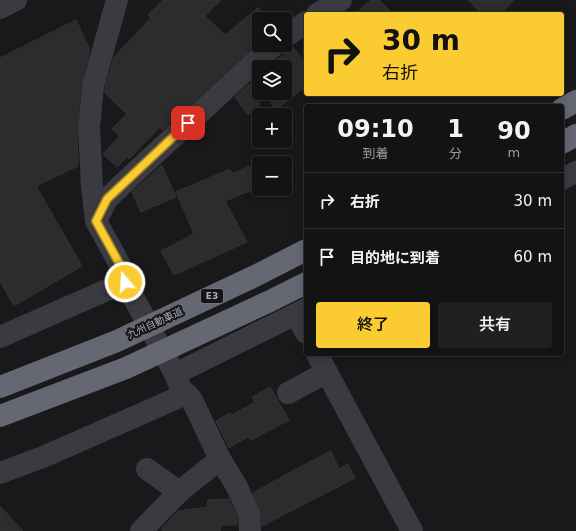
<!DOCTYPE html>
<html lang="ja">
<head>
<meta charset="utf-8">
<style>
	body { margin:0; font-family:"DejaVu Sans","Noto Sans JP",sans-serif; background:#202022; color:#f1f3f6; height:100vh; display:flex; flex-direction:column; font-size:15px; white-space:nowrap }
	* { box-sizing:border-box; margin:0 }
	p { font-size:13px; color:#9d9ea0 }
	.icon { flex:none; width:22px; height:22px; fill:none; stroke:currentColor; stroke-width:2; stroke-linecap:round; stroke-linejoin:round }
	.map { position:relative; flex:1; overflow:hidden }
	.sheet { position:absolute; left:304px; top:104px; width:260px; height:252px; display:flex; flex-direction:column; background:#131314; border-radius:4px; box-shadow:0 2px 10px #0003,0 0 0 1px #323234 }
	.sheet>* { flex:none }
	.hud { position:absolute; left:304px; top:12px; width:260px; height:84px; border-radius:4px; box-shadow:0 2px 10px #0003,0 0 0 1px #323234; background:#facc32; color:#111; overflow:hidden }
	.controls { position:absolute; left:252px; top:12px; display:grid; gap:8px }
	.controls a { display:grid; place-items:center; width:40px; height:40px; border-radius:4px; background:#131314; box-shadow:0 2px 10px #0003,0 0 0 1px #323234; font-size:20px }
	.pin { position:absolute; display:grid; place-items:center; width:34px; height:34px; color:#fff; margin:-17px; border-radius:8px; box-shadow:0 2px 6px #0006 }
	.me { position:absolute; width:44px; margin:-22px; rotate:342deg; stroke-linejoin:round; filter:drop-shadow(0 0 3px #0008) }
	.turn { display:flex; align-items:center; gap:14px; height:84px; padding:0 12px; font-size:18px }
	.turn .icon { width:52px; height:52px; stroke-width:2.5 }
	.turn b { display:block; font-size:28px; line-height:34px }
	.eta { display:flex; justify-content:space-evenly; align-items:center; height:68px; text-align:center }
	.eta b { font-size:24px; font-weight:600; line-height:28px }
	.button { display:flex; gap:8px; margin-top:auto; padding:8px 12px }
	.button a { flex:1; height:46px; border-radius:4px; background:#facc32; color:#111; font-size:16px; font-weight:600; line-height:46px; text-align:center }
	.button a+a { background:#202022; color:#f1f3f6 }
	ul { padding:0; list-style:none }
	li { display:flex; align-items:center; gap:12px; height:56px; padding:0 12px; border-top:1px solid #323234 }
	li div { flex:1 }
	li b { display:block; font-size:15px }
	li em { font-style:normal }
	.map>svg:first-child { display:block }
	.building { fill:#2c2c2f; stroke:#333337 }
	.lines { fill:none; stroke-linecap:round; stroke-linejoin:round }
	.minor { stroke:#3a3a40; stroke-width:22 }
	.highway { stroke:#656772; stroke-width:22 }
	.route-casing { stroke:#a28520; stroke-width:10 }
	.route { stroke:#facc32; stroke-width:7 }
	.labels { text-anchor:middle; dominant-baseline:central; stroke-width:4; stroke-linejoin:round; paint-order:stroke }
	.shield { fill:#141416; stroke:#7e808a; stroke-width:1 }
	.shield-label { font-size:9px; font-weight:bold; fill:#abaebb }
	.street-label { font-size:10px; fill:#abaebb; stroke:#141416 }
</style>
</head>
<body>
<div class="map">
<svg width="576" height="531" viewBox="0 0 576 531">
	<rect width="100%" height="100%" fill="#19191b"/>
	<g class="building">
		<path d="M163,0H221L205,16L225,35L259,7V42L165,128L162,130L160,127L129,159L128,156L117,167L103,154L120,136L112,129L127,114L105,93V88L114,57L151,18L148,15Z"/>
		<path d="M371,0H379L393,14H355Z"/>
		<path d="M468,0H514L501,14H482Z"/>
		<path d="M76,20L90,50L81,85L77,127L78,166L36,186L82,266L14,306L0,281V58Z"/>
		<path d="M293,47L306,64V86L276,110L264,93H285V67H268L283,55L287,49Z"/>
		<path d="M259,75V107L248,115L235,97Z"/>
		<path d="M259,162V187L225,201L247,242L174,275L161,251L194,234L176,192L230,169L232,174Z"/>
		<path d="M162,165L176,197L141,212L132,192Z"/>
		<path d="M270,387L289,420L251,440L249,436L229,448L216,421L230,413L232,415L255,402L252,397Z"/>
		<path d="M331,451L339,469L348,464L355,478L262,526L260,508L253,493L294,470Z"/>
		<path d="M229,499L237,516V525H222L220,531H162V528L178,511L207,507L208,500Z"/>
		<path d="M0,506L23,531H0Z"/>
	</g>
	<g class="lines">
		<g class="minor">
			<path d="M0,8L16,0"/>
			<path d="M317,14L341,0"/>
			<path d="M285,37L306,22"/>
			<path d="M562,179L576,172"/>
			<path d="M96,221L107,199L131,176L260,57L275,45"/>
			<path d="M296,315L306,333"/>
			<path d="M0,337L125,282"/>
			<path d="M317,354L412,531"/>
			<path d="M175,374L306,309"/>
			<path d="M182,391L187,394L192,400L220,459L236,485L249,513L250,531"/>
			<path d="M288,393L327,372"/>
			<path d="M147,469L179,492"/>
			<path d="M0,473L43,457L175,399L182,391L175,374L125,282L119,263L96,221L92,187L89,128L93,86L117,0"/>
			<path d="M141,531L179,492L220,459"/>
		</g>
		<g class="highway">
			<path d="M562,109L576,101"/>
			<path d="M562,143L576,135"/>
			<path d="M0,387L117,341L255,276L306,250"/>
			<path d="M0,416L126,368L270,301L306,283"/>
		</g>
	</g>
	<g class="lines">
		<g class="route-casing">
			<path id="route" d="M125,282L119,263L96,221L107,199L188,123"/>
		</g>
		<use href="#route" class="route"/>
	</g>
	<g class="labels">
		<rect class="shield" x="201" y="289" width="22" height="14" rx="3"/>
		<g class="shield-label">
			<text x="212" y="296">E3</text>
		</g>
		<g class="street-label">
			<text transform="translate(155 323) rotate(-25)">九州自動車道</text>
		</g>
	</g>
</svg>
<div class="controls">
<a><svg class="icon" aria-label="search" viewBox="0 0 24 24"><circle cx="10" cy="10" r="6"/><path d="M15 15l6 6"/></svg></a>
<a><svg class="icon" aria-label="layers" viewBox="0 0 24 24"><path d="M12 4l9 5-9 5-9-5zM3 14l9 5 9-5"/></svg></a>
<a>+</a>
<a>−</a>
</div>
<div class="pin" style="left:188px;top:123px;background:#d93025"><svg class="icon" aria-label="arrive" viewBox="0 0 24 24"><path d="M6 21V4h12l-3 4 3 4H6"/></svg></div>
<svg class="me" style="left:125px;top:282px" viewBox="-20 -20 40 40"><circle r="17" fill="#facc32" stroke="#fff" stroke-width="3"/><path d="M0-11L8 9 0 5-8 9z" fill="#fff"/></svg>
<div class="hud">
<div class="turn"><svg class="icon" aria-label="right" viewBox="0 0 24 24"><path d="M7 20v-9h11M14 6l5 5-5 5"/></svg><div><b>30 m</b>右折</div></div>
</div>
<section class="sheet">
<div class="eta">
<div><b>09:10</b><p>到着</p></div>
<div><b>1</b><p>分</p></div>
<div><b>90</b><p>m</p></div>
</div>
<ul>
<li><svg class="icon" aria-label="right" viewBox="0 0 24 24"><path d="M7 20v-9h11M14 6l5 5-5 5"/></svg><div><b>右折</b></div><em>30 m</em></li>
<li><svg class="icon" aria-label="arrive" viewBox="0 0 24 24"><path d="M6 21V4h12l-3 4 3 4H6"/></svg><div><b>目的地に到着</b></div><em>60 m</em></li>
</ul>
<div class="button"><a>終了</a><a>共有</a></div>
</section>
</div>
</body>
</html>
